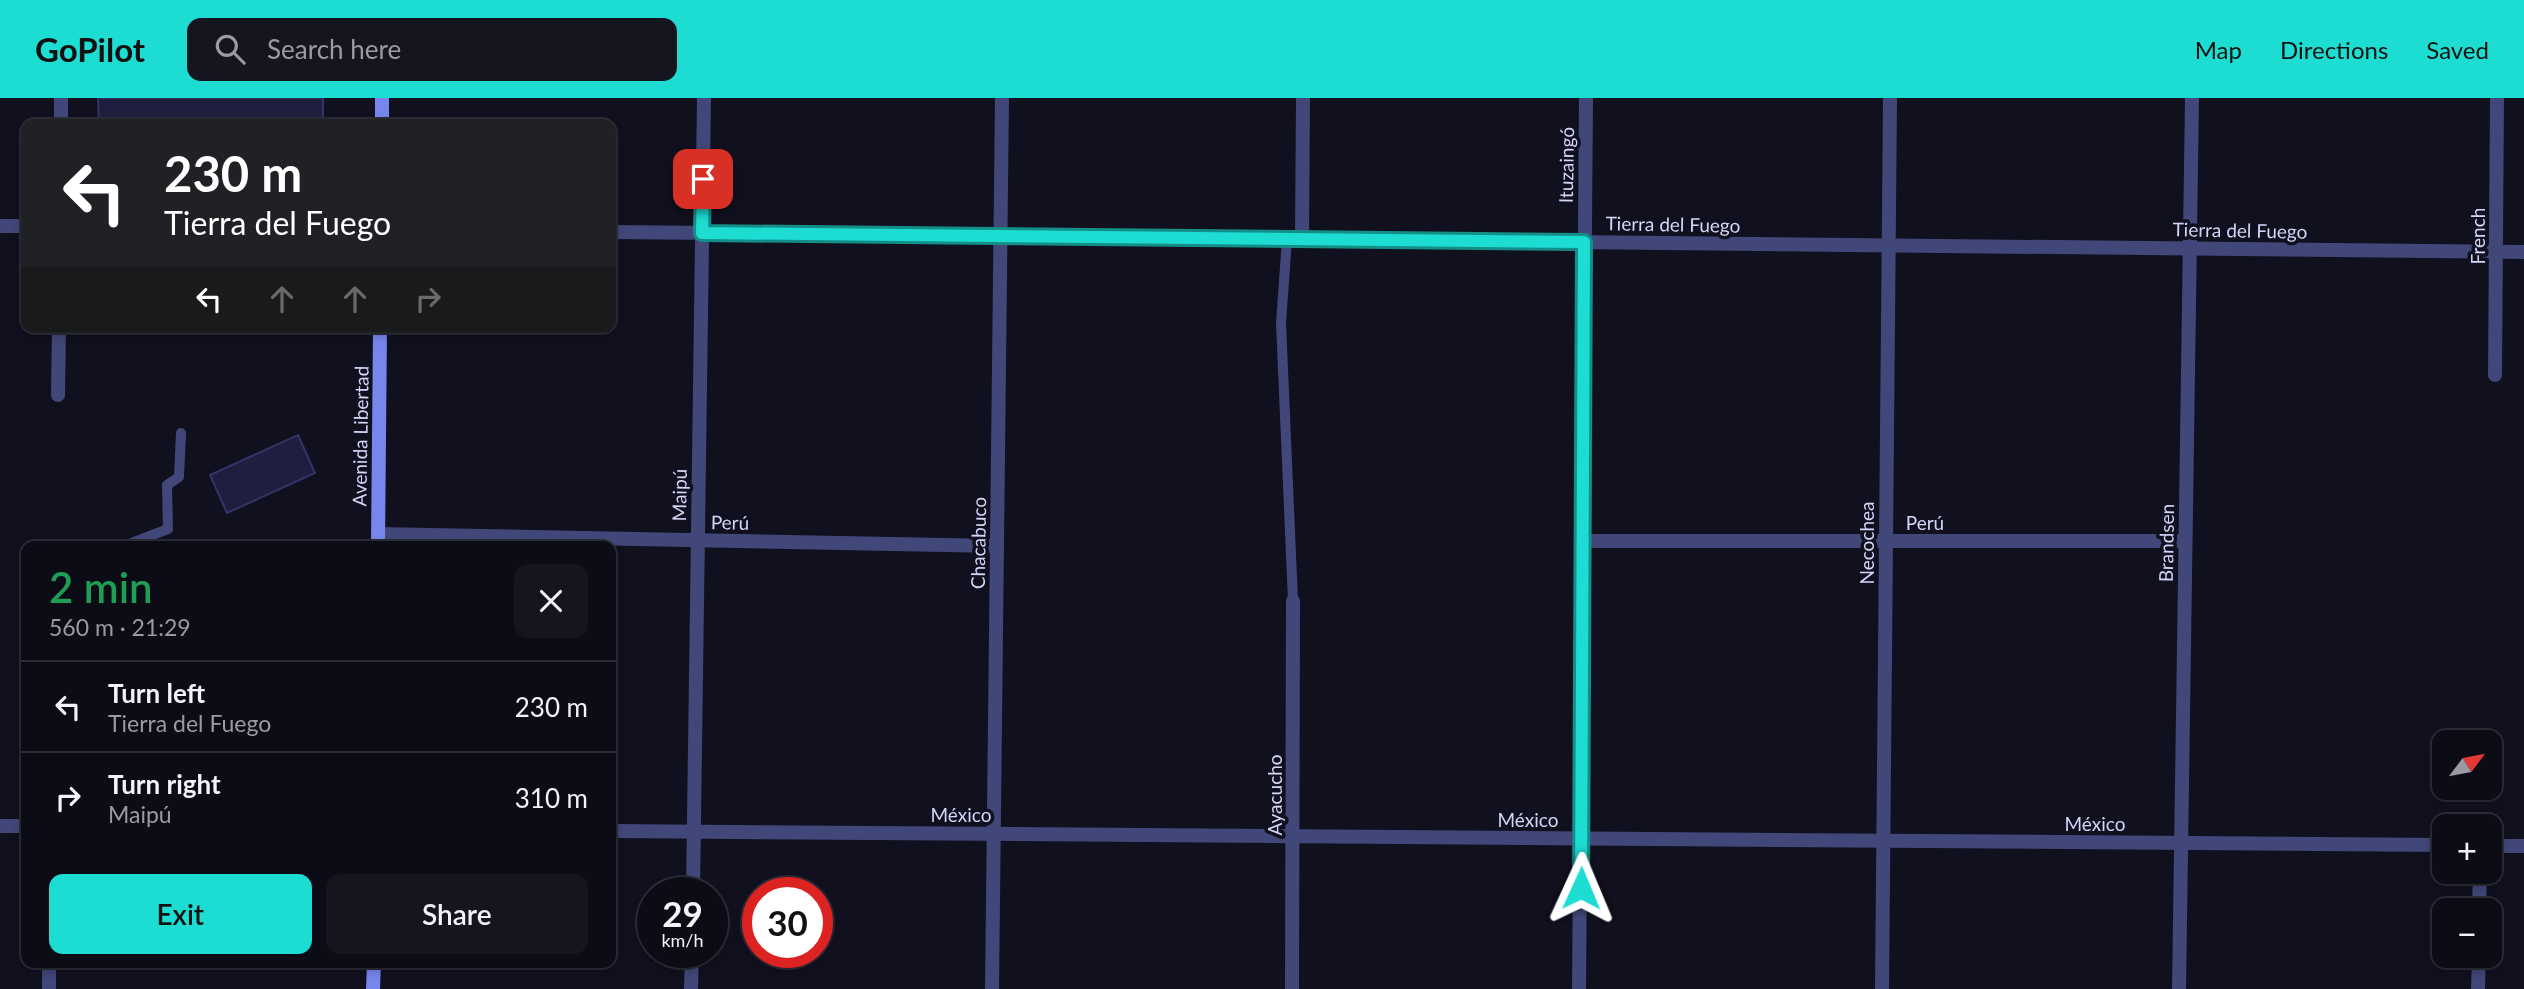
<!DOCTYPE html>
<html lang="en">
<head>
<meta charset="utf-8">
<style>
	body { margin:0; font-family:Lato,sans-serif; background:#151520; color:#f1f3f6; height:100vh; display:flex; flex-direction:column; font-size:26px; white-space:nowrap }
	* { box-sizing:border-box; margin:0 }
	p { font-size:23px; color:#9a9ba1 }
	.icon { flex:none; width:38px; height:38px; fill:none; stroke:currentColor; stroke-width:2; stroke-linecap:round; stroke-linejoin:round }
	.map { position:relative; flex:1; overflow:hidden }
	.panel { position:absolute; left:21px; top:443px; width:595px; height:427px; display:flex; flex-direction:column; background:#0c0c17; border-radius:14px; box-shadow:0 4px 10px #0003,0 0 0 2px #2c2c36 }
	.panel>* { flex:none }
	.guide { position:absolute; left:21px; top:21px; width:595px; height:214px; border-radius:14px; box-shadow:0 4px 10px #0003,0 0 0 2px #2c2c36; background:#202124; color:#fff; overflow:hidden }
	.needle { width:46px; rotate:58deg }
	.tools { position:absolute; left:2432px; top:632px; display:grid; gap:14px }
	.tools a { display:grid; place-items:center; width:70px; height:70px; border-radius:14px; background:#0c0c17; box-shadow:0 4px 10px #0003,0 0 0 2px #2c2c36; font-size:35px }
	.speed { position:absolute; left:637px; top:779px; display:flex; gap:14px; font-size:35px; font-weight:700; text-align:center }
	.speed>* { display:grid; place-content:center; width:91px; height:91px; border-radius:50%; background:#0c0c17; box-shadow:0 4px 10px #0003,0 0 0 2px #2c2c36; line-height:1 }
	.speed small { font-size:18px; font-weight:400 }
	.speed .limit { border:10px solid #d22; background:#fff; color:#111 }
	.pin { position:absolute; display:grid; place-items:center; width:60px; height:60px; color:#fff; margin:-30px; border-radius:14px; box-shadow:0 4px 10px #0006 }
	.me { position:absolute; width:77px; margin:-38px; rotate:1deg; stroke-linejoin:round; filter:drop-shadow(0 0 5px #0008) }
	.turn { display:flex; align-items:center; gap:24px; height:147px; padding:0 28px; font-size:32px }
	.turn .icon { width:91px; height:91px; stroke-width:2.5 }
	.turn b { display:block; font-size:49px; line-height:60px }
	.lanes { display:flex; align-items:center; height:66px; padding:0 28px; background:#0003; justify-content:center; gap:35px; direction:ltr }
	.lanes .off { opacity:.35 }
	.round { display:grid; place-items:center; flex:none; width:74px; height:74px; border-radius:14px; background:#151520 }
	.summary { display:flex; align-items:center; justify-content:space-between; height:119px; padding:0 28px }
	h1 { font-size:42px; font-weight:600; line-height:52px; color:#1e9e55 }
	.primary-button { display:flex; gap:14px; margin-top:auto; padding:14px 28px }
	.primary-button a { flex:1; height:80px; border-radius:14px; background:#1ddcd1; color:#111; font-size:28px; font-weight:600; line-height:80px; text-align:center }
	.primary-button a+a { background:#151520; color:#f1f3f6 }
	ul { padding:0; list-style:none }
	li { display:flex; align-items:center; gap:21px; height:91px; padding:0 28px; border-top:2px solid #2c2c36 }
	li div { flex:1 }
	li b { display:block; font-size:26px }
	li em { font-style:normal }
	header { display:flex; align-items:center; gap:42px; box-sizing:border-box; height:98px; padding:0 35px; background:#1ddcd1; color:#111 }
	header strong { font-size:33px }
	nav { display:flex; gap:38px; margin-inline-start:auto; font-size:24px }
	.search { width:490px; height:63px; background:#151520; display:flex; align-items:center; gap:18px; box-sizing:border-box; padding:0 24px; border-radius:14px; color:#9a9ba1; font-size:26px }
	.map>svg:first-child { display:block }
	.building { fill:#201e3e; stroke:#353367; stroke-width:2 }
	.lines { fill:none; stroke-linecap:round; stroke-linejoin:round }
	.service { stroke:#414778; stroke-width:10 }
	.minor { stroke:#414778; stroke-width:14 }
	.secondary { stroke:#7786ed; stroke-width:14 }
	.route-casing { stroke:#138f88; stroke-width:18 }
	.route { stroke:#1ddcd1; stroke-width:12 }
	.labels { text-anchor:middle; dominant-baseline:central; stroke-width:7; stroke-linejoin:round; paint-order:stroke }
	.street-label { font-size:19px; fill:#d4d5f9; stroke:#10101f }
</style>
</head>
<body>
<header>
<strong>GoPilot</strong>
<div class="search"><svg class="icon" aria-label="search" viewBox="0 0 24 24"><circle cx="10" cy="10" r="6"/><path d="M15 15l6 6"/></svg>Search here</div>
<nav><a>Map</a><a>Directions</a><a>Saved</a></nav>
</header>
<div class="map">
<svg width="2524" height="891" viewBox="0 0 2524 891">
	<rect width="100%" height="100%" fill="#10101f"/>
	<g class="building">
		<path d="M98,0H323V26H99Z"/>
		<path d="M298,337L315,375L227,415L210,377Z"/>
	</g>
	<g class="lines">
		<g class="service">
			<path d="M1287,141L1281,225L1293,503"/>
			<path d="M124,448L168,431L167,387L179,379L181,335"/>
		</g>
		<g class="minor">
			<path d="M61,26V0"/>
			<path d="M0,128H26"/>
			<path d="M611,134L2524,154"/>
			<path d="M1302,141L1303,0"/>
			<path d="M2495,277L2497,0"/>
			<path d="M58,297L59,229"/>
			<path d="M378,436L997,448"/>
			<path d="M1581,443H2185"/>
			<path d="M0,728H26"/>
			<path d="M611,733L2445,747"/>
			<path d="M2490,748H2524"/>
			<path d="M693,794L704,0"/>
			<path d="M2479,812L2480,774"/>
			<path d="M49,864V891"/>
			<path d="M691,891L692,854"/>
			<path d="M992,891L1002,0"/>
			<path d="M1292,891L1293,503"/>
			<path d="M1579,891L1586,0"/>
			<path d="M1882,891L1890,0"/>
			<path d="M2179,891L2192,0"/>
			<path d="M2478,891L2479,858"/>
		</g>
		<g class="secondary">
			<path d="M382,26V0"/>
			<path d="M378,448L380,229"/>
			<path d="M373,891L374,864"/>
		</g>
	</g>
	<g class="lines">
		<g class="route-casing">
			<path id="route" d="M703,81L702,135L1584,144L1581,790"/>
		</g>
		<use href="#route" class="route"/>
	</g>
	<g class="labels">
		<g class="street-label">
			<text transform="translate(1566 67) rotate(-89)">Ituzaingó</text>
			<text transform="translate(1673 126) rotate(1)">Tierra del Fuego</text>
			<text transform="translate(2240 132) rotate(1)">Tierra del Fuego</text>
			<text transform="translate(2477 138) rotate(-90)">French</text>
			<text transform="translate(360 338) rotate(-89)">Avenida Libertad</text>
			<text transform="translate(679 397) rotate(-89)">Maipú</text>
			<text transform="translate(730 424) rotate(1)">Perú</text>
			<text x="1925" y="424">Perú</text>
			<text transform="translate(978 445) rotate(-89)">Chacabuco</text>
			<text transform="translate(1866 445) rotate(-90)">Necochea</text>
			<text transform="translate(2166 445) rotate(-89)">Brandsen</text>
			<text transform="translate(1274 697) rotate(-90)">Ayacucho</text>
			<text x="961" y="716">México</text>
			<text x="1528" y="721">México</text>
			<text x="2095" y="725">México</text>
		</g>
	</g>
</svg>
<div class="tools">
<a><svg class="needle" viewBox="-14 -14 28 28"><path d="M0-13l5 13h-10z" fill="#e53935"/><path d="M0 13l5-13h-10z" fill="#9a9ba1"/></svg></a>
<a>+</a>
<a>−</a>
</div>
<div class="speed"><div>29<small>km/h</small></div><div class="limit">30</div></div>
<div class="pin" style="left:703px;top:81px;background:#d93025"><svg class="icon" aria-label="arrive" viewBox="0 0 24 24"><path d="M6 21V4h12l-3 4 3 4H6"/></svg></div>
<svg class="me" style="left:1581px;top:790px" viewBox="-20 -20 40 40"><path d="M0-17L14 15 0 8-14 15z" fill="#1ddcd1" stroke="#fff" stroke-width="4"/></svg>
<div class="guide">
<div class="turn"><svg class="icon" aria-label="left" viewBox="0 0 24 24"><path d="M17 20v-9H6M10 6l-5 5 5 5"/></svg><div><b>230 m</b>Tierra del Fuego</div></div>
<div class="lanes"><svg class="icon" aria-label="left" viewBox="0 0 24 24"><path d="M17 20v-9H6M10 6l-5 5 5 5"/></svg><svg class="icon off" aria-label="ahead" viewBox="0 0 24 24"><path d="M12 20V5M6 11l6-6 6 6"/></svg><svg class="icon off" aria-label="ahead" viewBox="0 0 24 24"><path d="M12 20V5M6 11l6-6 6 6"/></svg><svg class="icon off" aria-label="right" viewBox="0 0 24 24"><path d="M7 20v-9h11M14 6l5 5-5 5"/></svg></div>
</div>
<section class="panel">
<div class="summary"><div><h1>2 min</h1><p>560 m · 21:29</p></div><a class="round"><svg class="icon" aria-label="close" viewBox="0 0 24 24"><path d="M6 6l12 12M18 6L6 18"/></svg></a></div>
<ul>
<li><svg class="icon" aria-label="left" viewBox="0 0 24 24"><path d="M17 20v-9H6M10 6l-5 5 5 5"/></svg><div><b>Turn left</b><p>Tierra del Fuego</p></div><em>230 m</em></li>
<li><svg class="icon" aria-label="right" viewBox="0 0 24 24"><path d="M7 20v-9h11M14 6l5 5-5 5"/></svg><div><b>Turn right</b><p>Maipú</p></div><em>310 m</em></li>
</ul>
<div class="primary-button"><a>Exit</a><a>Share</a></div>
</section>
</div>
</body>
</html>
